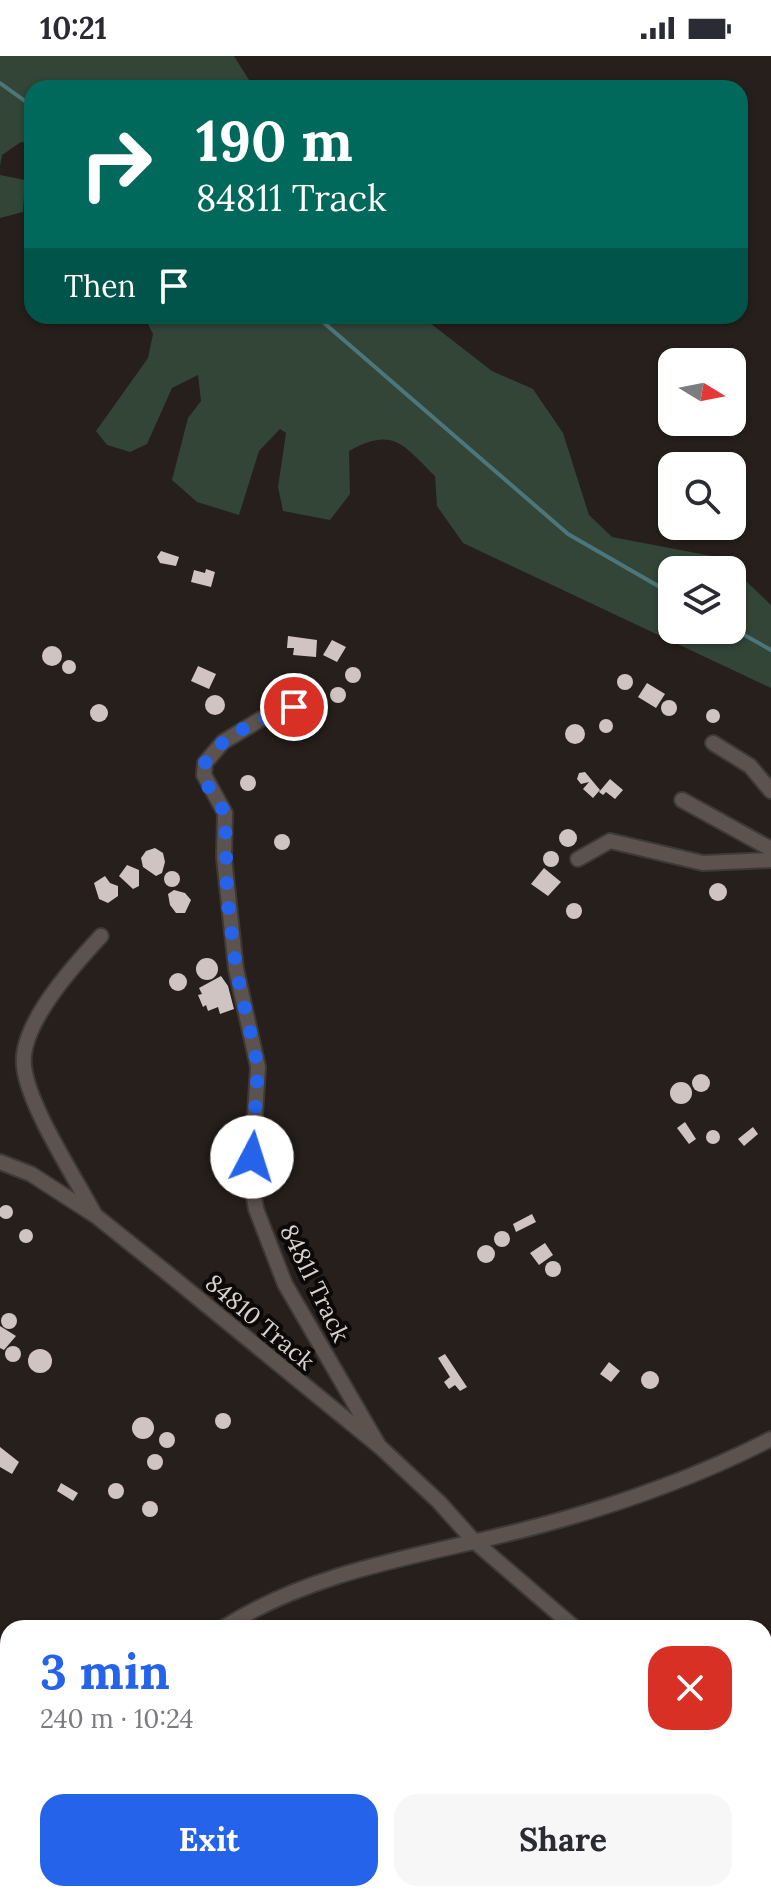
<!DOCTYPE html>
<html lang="en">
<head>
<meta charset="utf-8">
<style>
	body { margin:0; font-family:Lora,serif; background:#f7f7f7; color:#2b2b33; height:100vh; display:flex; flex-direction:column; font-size:30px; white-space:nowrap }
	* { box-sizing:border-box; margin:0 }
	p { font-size:26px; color:#7c7c81 }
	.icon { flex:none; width:44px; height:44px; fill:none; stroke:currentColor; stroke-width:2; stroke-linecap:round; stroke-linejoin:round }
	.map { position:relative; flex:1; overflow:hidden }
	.drawer { position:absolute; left:0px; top:1564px; width:772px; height:282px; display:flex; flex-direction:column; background:#fff; border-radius:24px 24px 0 0; box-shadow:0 2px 6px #0004 }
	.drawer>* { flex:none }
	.hud { position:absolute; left:24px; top:24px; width:724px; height:244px; border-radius:24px; box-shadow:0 2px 6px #0004; background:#00695c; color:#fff; overflow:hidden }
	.needle { width:52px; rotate:100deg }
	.fabs { position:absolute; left:658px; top:292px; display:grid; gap:16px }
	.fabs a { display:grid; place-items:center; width:88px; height:88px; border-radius:16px; background:#fff; box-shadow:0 2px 6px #0004; font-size:40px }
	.pin { position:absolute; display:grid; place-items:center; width:68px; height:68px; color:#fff; margin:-34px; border:4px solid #fff; border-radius:50%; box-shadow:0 2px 8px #0007 }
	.me { position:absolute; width:88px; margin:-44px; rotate:5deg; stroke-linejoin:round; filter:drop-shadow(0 0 6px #0008) }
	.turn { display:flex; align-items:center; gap:28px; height:168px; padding:0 40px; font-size:36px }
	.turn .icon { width:104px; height:104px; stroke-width:2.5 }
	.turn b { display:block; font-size:56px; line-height:68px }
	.then { display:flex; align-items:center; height:76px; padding:0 40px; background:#0003; gap:16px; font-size:30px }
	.round { display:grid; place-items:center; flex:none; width:84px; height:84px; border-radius:24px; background:#f7f7f7 }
	.overview { display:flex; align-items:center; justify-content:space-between; height:136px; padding:0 40px }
	h1 { font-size:48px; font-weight:800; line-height:60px; color:#2563eb }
	.button { display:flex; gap:16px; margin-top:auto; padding:16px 40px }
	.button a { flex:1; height:92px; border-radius:24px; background:#2563eb; color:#fff; font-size:32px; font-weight:800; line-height:92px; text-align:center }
	.button a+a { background:#f7f7f7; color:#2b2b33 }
	.status { display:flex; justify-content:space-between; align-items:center; height:56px; padding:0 40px; background:#fff; direction:ltr }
	.status svg { height:22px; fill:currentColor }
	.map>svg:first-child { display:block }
	.green { fill:#324537; fill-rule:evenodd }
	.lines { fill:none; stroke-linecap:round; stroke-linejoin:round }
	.stream { stroke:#4d767b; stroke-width:4 }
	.building { fill:#d0c4c2 }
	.minor-casing { stroke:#3f3936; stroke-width:18 }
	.minor { stroke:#5c534f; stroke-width:14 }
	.route { stroke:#2563eb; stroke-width:14; stroke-dasharray:0 25.2 }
	.labels { text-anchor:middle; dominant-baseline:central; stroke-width:8; stroke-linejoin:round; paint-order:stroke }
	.street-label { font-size:24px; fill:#d7d1cf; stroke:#0d0908 }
</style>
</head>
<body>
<div class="status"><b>10:21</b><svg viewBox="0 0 49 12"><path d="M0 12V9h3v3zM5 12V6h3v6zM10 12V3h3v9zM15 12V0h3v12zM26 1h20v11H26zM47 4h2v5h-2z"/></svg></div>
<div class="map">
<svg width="771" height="1845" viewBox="0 0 771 1845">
	<rect width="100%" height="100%" fill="#261f1b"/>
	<g class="green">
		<path d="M0,0H234L254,32H32V87L21,86L2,99L0,110Z"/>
		<path d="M0,119L25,124L23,156L0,162Z"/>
		<path d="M144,260H421L492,315L533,333L563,377L589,459L612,481L722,502L771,549V632L463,487L437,450L435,420C403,389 394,370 349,395L350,438L330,464L283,455L278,431L286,377L280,373L259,395L239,459L197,446L172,424L188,362L201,345L198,319L172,332L147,388L130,396L107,389L96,375L148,302L153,278ZM672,514H732V574H672Z"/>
	</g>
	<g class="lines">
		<g class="stream">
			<path d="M0,27L32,50"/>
			<path d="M316,260L568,478L672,538"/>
			<path d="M732,572L771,594"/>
		</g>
	</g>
	<g class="building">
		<path d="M161,495L179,501L176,510L160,507L157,501Z"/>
		<path d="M206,513L215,516L211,531L191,526L194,514L205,517Z"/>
		<path d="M288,580L317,584L316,601L293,599L294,592H287Z"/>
		<path d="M332,584L346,591L337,606L323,599Z"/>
		<circle cx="52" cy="600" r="10"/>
		<circle cx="69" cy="611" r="7"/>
		<path d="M198,610L216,618L209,633L191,625Z"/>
		<circle cx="353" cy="619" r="8"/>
		<circle cx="625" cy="626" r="8"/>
		<path d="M647,627L665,638L656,652L638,641Z"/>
		<circle cx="338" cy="639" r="8"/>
		<circle cx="215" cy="649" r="10"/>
		<circle cx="669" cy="652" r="8"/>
		<circle cx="99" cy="657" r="9"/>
		<circle cx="713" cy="660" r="7"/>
		<circle cx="606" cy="670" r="7"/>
		<circle cx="575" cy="678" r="10"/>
		<path d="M585,716L600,734L593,742L583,733L589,726L581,728L577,723L579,717Z"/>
		<circle cx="248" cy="727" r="8"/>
		<path d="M610,723L623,734L615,743L606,736L603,739L599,736Z"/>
		<circle cx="568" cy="782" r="9"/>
		<circle cx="282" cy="786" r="8"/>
		<path d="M155,792L163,797L165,806L162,817L156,820L143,811L141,802L146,795Z"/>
		<circle cx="551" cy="803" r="8"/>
		<path d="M127,809L139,814V830L133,833L119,820Z"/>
		<path d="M544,812L561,826L548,840L531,828Z"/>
		<circle cx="172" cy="823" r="8"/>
		<path d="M105,820L110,827L118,830V840L108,847L99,843L94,827Z"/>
		<circle cx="718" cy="836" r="9"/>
		<path d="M174,834L185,837L191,844L185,857H176L170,849L168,838Z"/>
		<circle cx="574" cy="855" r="8"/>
		<circle cx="207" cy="913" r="11"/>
		<circle cx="178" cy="926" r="9"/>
		<path d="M221,920L228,930L234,953L220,958L218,951L208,955L206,949L203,951L198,939L202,938L199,932Z"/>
		<circle cx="701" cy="1027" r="9"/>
		<circle cx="681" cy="1037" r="11"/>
		<path d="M685,1066L696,1083L689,1088L677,1072Z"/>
		<path d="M753,1071L758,1078L744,1090L738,1083Z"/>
		<circle cx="713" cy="1081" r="7"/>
		<circle cx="6" cy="1156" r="7"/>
		<path d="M532,1158L536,1166L516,1176L513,1168Z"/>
		<circle cx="26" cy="1180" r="7"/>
		<circle cx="502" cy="1183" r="8"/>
		<path d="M545,1187L553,1199L539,1209L530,1197Z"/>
		<circle cx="486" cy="1198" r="9"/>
		<circle cx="553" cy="1213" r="8"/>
		<circle cx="9" cy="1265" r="8"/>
		<path d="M0,1270L16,1280L4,1294L0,1292Z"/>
		<circle cx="13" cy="1298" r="8"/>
		<circle cx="40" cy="1305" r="12"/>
		<path d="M445,1298L467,1331L460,1335L455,1329L449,1333L444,1326L450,1321L438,1302Z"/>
		<path d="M609,1306L620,1315L611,1326L600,1318Z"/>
		<circle cx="650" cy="1324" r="9"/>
		<circle cx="223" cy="1365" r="8"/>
		<circle cx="143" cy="1372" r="11"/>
		<circle cx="167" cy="1384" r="8"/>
		<path d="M0,1391L19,1406L12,1418L0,1411Z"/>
		<circle cx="155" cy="1406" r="8"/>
		<circle cx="116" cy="1435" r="8"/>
		<path d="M61,1427L78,1437L73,1445L57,1435Z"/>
		<circle cx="150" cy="1453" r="8"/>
	</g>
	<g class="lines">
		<g class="minor-casing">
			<g id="minor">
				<path d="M294,651L261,663L223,686L205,707L204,719L225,757L224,802L236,913L258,1011L251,1123L256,1153L285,1228L379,1390"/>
				<path d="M713,687L750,710L771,735"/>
				<path d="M682,744L771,793"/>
				<path d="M578,803L610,785L703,807L771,804"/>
				<path d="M0,1106L31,1118L96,1160L166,1216L379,1390L439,1446L474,1485L575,1572"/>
				<path d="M95,1159C75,1121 28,1050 24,1010C19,969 75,908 101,880"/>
				<path d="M223,1572C317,1511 436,1498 542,1469C620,1448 699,1420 771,1383"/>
				<path d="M0,1783L8,1776"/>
				<path d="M619,1845L620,1838"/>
			</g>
		</g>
		<use href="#minor" class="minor"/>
	</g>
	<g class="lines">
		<path class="route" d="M252,1101L258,1011L236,913L227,840L225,757L208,730L205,707C223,677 262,663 294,651"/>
	</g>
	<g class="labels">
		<g class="street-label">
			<text transform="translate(315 1227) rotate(64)">84811 Track</text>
			<text transform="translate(260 1266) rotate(40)">84810 Track</text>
		</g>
	</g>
</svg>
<div class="fabs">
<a><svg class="needle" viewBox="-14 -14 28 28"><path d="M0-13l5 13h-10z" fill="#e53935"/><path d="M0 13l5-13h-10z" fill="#7c7c81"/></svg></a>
<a><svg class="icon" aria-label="search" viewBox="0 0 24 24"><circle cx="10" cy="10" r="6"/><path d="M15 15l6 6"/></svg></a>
<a><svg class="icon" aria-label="layers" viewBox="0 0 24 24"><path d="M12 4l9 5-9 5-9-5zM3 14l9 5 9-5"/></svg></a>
</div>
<div class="pin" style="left:294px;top:651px;background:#d93025"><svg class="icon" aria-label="arrive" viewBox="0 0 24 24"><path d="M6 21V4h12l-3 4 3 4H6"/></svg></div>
<svg class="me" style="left:252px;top:1101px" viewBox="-20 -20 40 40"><circle r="19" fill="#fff"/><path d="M0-13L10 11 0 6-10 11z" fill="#2563eb"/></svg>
<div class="hud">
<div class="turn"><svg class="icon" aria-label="right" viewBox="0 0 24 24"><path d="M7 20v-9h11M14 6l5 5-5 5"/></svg><div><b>190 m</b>84811 Track</div></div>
<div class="then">Then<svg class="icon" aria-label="arrive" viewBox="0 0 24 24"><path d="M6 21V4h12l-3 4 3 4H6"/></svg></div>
</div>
<section class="drawer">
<div class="overview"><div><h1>3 min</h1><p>240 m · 10:24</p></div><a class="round" style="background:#d93025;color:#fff"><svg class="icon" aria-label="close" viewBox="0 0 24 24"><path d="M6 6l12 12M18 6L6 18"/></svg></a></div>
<div class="button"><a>Exit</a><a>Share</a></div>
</section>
</div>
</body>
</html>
